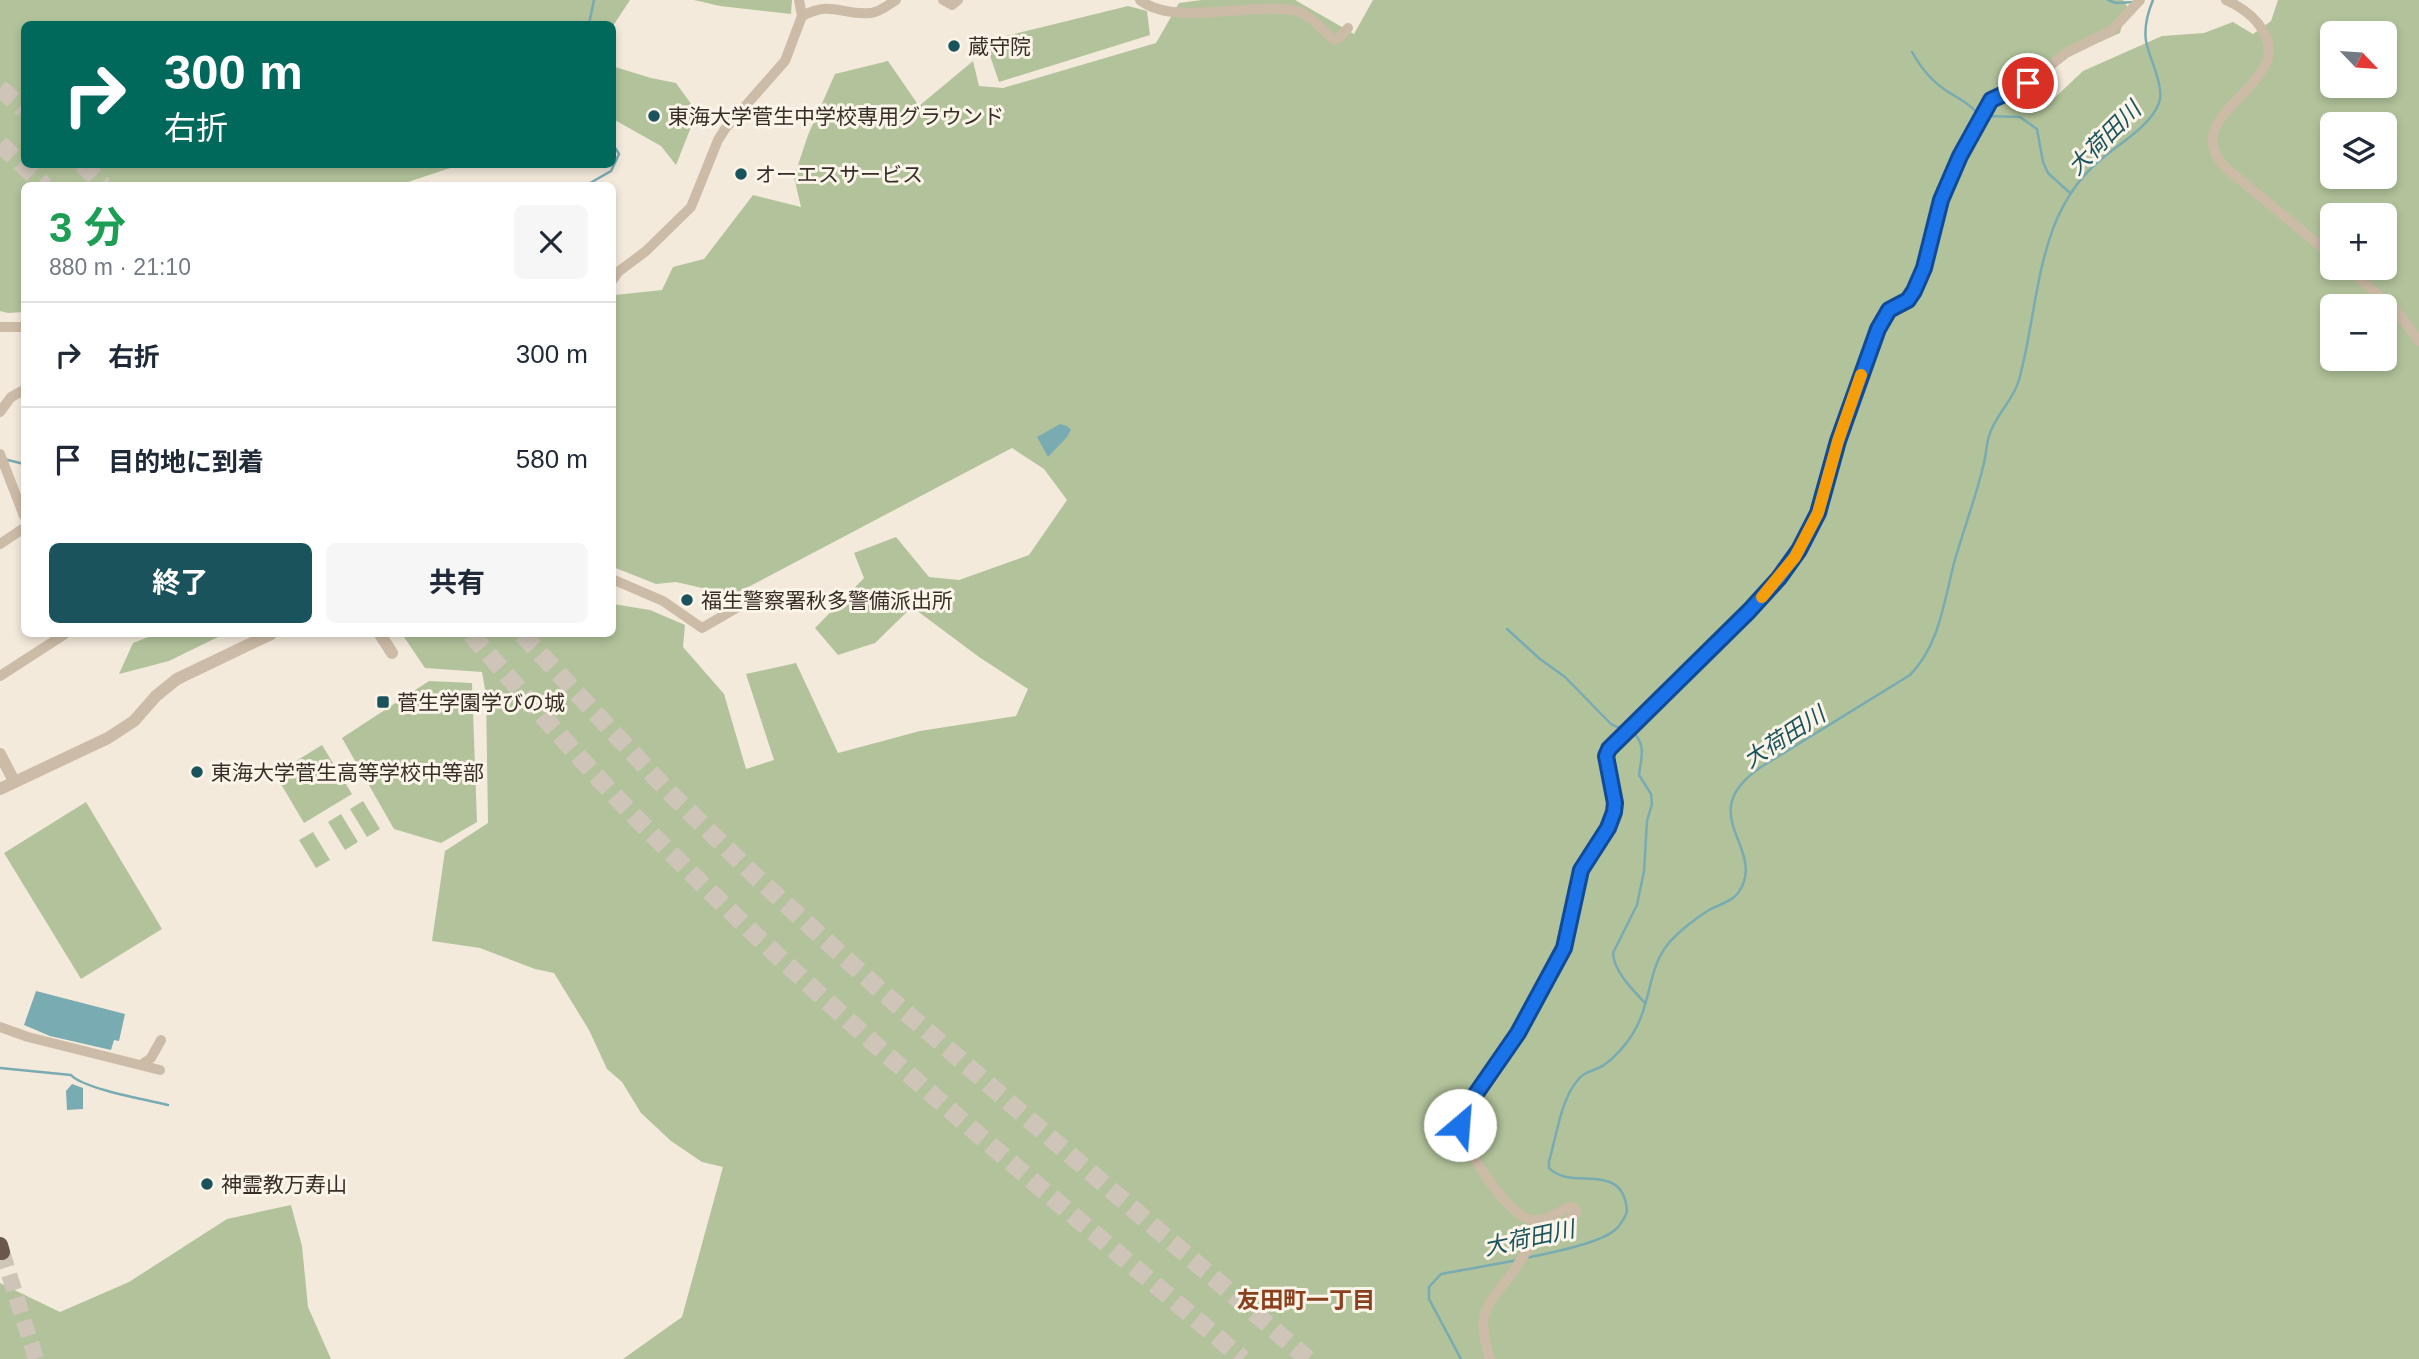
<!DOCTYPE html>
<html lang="ja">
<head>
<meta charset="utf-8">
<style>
	body { margin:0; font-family:Arial,"Noto Sans JP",sans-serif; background:#f6f6f7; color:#1f2937; height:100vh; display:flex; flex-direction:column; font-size:26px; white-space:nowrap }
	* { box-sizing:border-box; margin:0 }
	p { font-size:23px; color:#747a83 }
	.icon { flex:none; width:38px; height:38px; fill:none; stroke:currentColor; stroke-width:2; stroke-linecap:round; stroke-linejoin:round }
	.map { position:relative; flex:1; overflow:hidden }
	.side { position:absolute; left:21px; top:182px; width:595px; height:455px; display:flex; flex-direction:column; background:#fff; border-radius:10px; box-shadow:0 4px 10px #0003 }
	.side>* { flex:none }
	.guide { position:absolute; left:21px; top:21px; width:595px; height:147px; border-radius:10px; box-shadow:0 4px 10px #0003; background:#00695c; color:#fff; overflow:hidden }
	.needle { width:46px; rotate:115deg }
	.tools { position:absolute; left:2320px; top:21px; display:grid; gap:14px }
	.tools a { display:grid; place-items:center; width:77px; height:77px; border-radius:10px; background:#fff; box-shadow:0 4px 10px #0003; font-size:35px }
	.pin { position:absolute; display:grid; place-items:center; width:60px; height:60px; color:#fff; margin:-30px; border:4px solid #fff; border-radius:50%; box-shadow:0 2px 7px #0007 }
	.me { position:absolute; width:77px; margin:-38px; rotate:27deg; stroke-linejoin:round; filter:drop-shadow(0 0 5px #0008) }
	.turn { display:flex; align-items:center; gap:24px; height:147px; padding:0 28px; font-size:32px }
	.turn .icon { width:91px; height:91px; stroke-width:2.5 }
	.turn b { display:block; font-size:49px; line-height:60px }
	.round { display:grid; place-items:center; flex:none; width:74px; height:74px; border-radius:10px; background:#f6f6f7 }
	.summary { display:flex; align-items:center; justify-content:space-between; height:119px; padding:0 28px }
	h1 { font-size:42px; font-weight:700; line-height:52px; color:#1e9e55 }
	.action { display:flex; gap:14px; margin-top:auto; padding:14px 28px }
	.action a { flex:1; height:80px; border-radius:10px; background:#1b535c; color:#fff; font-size:28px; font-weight:700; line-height:80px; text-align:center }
	.action a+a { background:#f6f6f7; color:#1f2937 }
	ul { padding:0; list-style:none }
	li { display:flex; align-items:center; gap:21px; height:105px; padding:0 28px; border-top:2px solid #e0e1e3 }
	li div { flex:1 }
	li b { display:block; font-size:26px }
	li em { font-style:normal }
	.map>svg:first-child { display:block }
	.green { fill:#b2c39b; fill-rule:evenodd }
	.water { fill:#79abb2 }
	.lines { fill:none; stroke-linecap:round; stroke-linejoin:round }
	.stream { stroke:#79abb2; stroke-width:2.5 }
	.trunk-tunnel { stroke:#cec4b8; stroke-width:16; stroke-dasharray:16 8; stroke-linecap:butt }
	.motorway-tunnel { stroke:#cec4b8; stroke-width:18; stroke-dasharray:18 9; stroke-linecap:butt }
	.minor { stroke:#ccbba7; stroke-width:10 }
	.tertiary { stroke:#ccbba7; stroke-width:12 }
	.trunk { stroke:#6a584b; stroke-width:16 }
	.route-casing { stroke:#114b97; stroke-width:18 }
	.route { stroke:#1a73e8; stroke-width:12 }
	.slow { stroke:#f59e0b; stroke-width:12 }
	.poi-dot { fill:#1b535c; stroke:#fbf4e8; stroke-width:2.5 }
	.labels { text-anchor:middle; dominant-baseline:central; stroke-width:6; stroke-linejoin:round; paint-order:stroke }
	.poi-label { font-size:21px; fill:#382e28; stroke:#fbf4e8; text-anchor:start }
	.water-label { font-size:23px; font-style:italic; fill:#1b535c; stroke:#fbf4e8 }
	.neighbourhood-label { font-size:23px; font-weight:bold; fill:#8b401d; stroke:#fbf4e8 }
</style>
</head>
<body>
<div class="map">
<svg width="2419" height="1359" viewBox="0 0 2419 1359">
	<rect width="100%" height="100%" fill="#f3eadc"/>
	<g class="green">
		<path d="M0,0H630L613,26L612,24H24V164L459,165L396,186H24V312L8,313L0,311Z"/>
		<path d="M694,0H792L791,14L720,6Z"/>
		<path d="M1202,0H1295L1354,34L1373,0H2123L2127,6L2120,33L2056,61L2039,91L2047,105L2083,71L2162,36L2204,33L2233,22L2253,34L2271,21L2278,0H2419V1359H623L682,1317L723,1167L702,1162L671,1141L641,1113L622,1082L607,1069L589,1030L554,973L535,969L480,948L432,941L445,851L488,823L486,695L482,672L425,668L402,634H612L613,604L650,610L685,625L683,647L724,694L746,769L774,760L746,674L796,663L838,753L920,731L1016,716L1028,689L979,657L912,607L875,643L838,655L815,628L864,578L854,553L896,537L929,577L959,580L1029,555L1067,500L1044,469L1012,448L733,595L676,582L656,584L613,567V298L615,295L662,290L673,267L704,259L753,195L801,207L794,177L808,135L835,74L888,61L919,106L973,61L979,86L1003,88L1156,43L1179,3ZM2333,33H2385V86H2333ZM2333,124H2385V177H2333ZM2333,215H2385V268H2333ZM2333,306H2385V359H2333Z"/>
		<path d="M1128,6L1147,11L1150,35L999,82L985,41Z"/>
		<path d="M612,66L651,78L676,83L697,112L676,165L661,146L613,119Z"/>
		<path d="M156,634H224L169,661L119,674L133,643Z"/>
		<path d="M429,681L472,683L477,822L441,843L394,829L342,738Z"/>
		<path d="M322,745L352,794L304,823L275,774Z"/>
		<path d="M363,801L380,829L367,837L350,809Z"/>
		<path d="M86,802L162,929L81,979L4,853Z"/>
		<path d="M341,814L358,842L345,850L328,822Z"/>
		<path d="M313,832L330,860L316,868L299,840Z"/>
		<path d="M291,1205L302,1246L308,1307L331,1359H0V1283L60,1312L129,1282L227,1219Z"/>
	</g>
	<g class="water">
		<path d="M1060,424L1067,426L1071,430L1067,437L1048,457L1037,437Z"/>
		<path d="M36,991L125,1014L119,1041L114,1040L111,1050L50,1036L24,1025Z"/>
		<path d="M72,1084L83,1088V1109L67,1110L66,1091Z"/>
	</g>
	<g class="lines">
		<g class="stream">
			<path d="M2108,0L2116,3L2135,2"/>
			<path d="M589,24L594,0"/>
			<path d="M1912,52C1922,70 1933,83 1950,93C1961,100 1969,103 1977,113"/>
			<path d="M1984,116L2020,117L2037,129L2043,162L2048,173L2070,193"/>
			<path d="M585,186L611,171L619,154L612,143"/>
			<path d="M4,459L24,464"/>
			<path d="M1507,629L1540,659L1565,677L1611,724L1617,727H1626"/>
			<path d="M1632,731C1647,745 1641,758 1639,775L1651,794L1652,804L1647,821L1644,871L1637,905L1613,953C1614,972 1633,990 1645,1003"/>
			<path d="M0,1068L71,1075C84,1089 147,1100 168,1105"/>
			<path d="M1525,1258C1546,1254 1599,1244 1615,1230C1621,1225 1624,1219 1627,1212C1624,1159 1572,1192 1549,1168V1161C1557,1135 1560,1102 1577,1081C1584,1071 1595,1071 1604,1065C1618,1055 1631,1039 1638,1024C1651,998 1649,967 1668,944C1678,932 1696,918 1709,910C1720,904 1734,901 1740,890C1766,847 1692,814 1761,767L1910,675C1939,646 1944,602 1954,563C1963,531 1975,500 1983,467C1986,457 1986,446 1989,436C1995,415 2013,401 2019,380C2033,329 2035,276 2054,226C2064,201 2078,179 2099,161C2118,144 2150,127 2159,103C2165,87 2149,58 2146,41C2144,28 2148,12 2153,0"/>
			<path d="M1461,1359L1429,1299V1287L1441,1274L1518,1260"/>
		</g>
		<path class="trunk-tunnel" d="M2,1252L36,1359"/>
		<g class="motorway-tunnel">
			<path d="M0,88L24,109"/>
			<path d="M0,144L45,186"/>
			<path d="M82,164L104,186"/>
			<path d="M471,634C526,697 580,760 638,820C827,1013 1037,1184 1243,1359"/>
			<path d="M522,634L666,789L755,876L879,989L1026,1117L1308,1359"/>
		</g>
		<g class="minor">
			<path d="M943,0L952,5L958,0"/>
			<path d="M1140,0C1175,28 1256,0 1300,12C1313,18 1323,30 1334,40L1340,37L1348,28"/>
			<path d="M2226,0C2241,7 2255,16 2263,31C2297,85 2170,115 2228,170L2333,256"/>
			<path d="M802,16C833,0 842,16 871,13C880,12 888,5 896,0"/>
			<path d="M2347,268L2396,310L2419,341"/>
			<path d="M612,281L618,272L646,251L691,207L718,140L725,129L785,61L802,16L799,0"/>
			<path d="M0,327H24"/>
			<path d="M0,412L11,397L24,390"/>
			<path d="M0,454L24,516"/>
			<path d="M0,544L24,528"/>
			<path d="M612,579L663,601L702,628L759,595"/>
			<path d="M0,676L65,634"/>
			<path d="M0,1027L28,1037L160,1070"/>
			<path d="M141,1065L151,1058L161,1040"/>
			<path d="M1490,1359C1476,1314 1484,1310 1510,1276C1519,1265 1525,1250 1536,1241C1548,1230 1565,1227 1576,1213L1575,1209L1572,1207L1567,1208C1557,1213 1544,1222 1532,1220C1508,1216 1469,1154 1461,1132C1459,1125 1461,1117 1464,1111L1518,1033L1564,948L1581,870L1608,829L1614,812L1615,803L1606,756L1609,749L1749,611L1779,578L1799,550L1818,513L1838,441L1878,329L1889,310L1908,300L1914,291L1924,268L1941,200L1960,156L1986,106L1996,97L2017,90L2028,83L2066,53L2111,31L2140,0"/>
		</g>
		<g class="tertiary">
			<path d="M380,634L392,653"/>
			<path d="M0,754L14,781"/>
			<path d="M0,789L108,738L134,721L156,696L177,679L271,634"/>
		</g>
		<path class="trunk" d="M0,1245L2,1252"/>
	</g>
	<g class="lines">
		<g class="route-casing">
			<path id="route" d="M1460,1125L1464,1111L1518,1033L1564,948L1581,870L1608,828L1614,812L1615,803L1606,756L1609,749L1749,611L1779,578L1799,550L1818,513L1838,441L1878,329L1889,310L1908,300L1914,291L1924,268L1941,200L1960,156L1991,100L2028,83"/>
		</g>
		<use href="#route" class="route"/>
		<path class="slow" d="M1762,597L1795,557L1818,513L1838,441L1861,375"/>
	</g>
	<g class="poi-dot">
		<circle cx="954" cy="46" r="7"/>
		<circle cx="654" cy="116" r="7"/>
		<circle cx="741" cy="174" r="7"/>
		<circle cx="687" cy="600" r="7"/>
		<rect x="376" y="695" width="14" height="14" rx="3.5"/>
		<circle cx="197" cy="772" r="7"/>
		<circle cx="207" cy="1184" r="7"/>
	</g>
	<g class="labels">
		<g class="poi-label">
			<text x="968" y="46">蔵守院</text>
			<text x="668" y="116">東海大学菅生中学校専用グラウンド</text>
			<text x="755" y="174">オーエスサービス</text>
			<text x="701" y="600">福生警察署秋多警備派出所</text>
			<text x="397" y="702">菅生学園学びの城</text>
			<text x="211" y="772">東海大学菅生高等学校中等部</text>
			<text x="221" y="1184">神霊教万寿山</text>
		</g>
		<g class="water-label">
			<text transform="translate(2104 138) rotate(-45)">大荷田川</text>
			<text transform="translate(1784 737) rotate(-33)">大荷田川</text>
			<text transform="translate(1529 1238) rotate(-12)">大荷田川</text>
		</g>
		<g class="neighbourhood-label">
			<text x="1306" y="1300">友田町一丁目</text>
		</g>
	</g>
</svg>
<div class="tools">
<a><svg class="needle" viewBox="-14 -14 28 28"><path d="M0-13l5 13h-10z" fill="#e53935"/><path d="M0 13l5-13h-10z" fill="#747a83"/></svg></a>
<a><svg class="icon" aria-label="layers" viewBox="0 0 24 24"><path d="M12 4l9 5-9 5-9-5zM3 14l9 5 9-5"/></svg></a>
<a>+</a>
<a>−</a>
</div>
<div class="pin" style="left:2028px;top:83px;background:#d93025"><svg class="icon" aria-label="arrive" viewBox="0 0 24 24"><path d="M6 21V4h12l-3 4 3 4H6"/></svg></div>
<svg class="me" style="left:1460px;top:1125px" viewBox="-20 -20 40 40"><circle r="19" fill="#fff"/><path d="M0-13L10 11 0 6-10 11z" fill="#1a73e8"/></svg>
<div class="guide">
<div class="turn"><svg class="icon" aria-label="right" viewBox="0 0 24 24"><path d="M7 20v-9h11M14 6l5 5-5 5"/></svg><div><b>300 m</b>右折</div></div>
</div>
<section class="side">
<div class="summary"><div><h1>3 分</h1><p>880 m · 21:10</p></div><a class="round"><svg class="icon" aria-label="close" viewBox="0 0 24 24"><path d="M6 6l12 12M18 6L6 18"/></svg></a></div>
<ul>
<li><svg class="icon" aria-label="right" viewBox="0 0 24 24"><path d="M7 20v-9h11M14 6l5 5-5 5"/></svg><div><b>右折</b></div><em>300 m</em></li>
<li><svg class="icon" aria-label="arrive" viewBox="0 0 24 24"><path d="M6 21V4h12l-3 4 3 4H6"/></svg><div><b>目的地に到着</b></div><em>580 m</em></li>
</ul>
<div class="action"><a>終了</a><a>共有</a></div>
</section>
</div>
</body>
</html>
